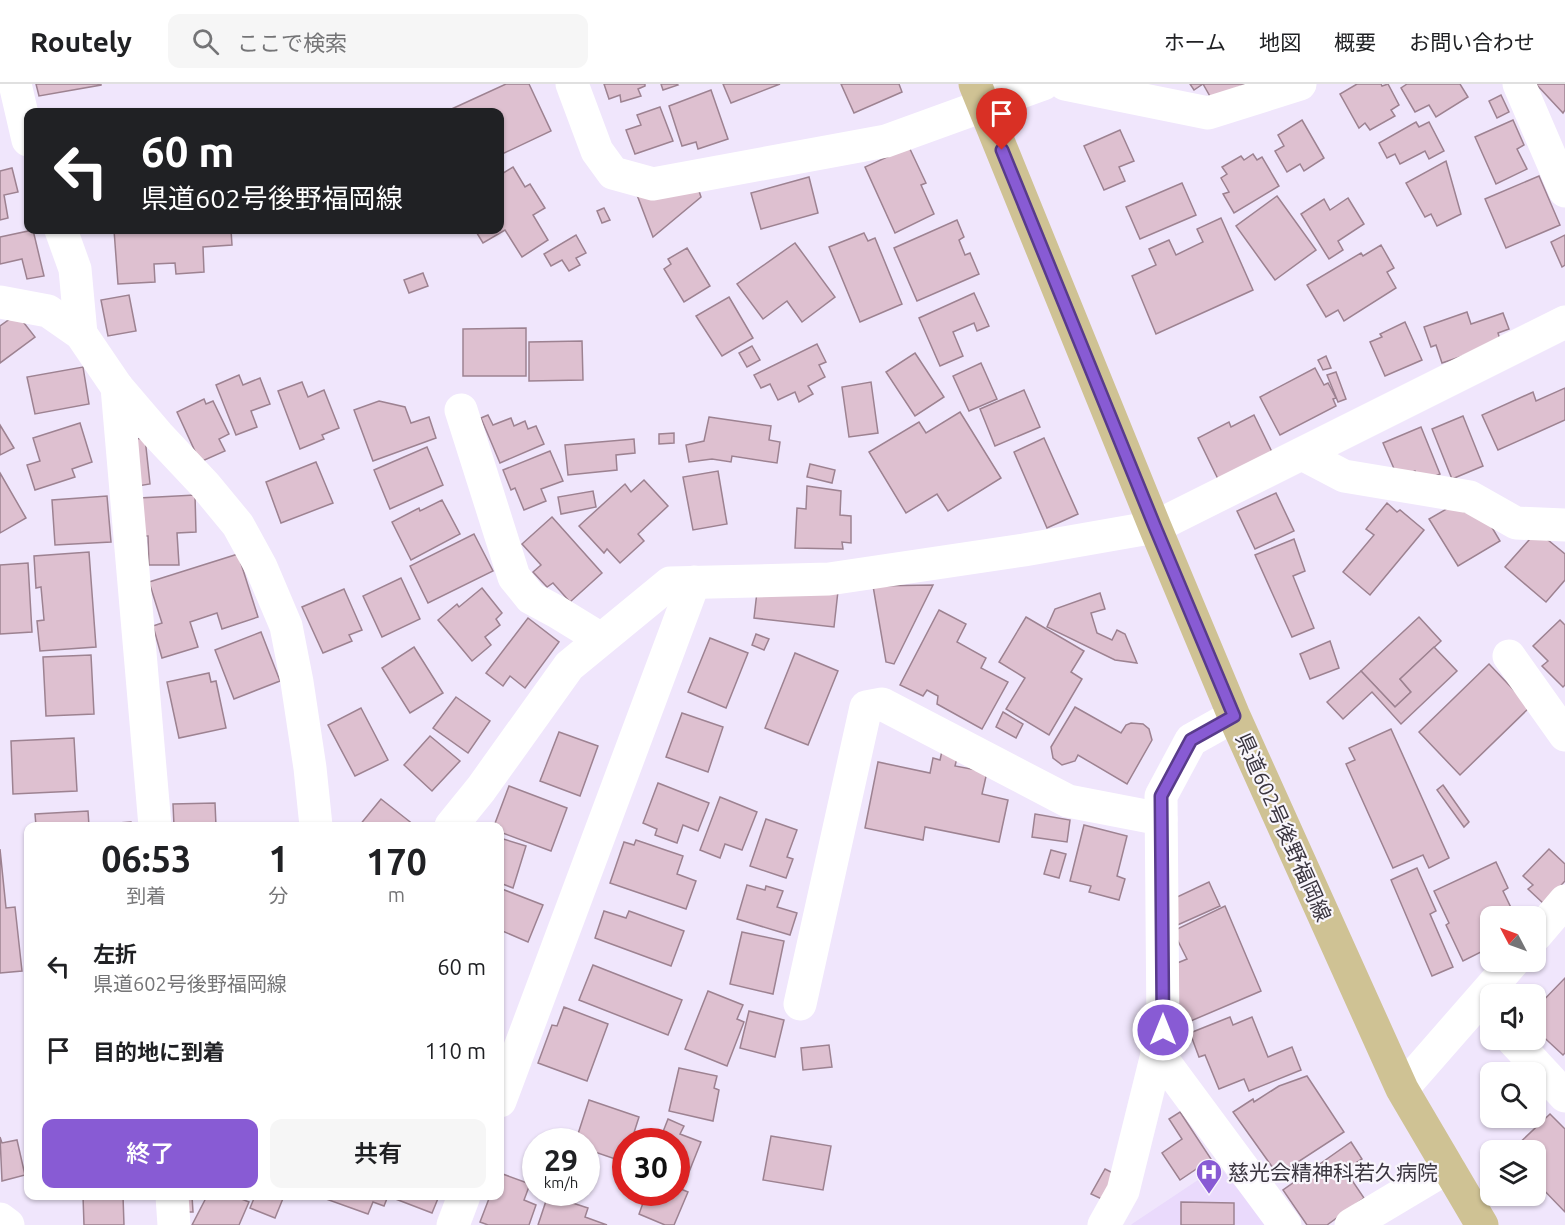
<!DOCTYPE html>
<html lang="ja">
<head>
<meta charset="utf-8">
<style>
	body { margin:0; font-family:Ubuntu,"Noto Sans JP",sans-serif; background:#f6f6f6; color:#202124; height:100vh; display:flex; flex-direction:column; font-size:22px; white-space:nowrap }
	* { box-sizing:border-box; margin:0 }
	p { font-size:20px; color:#757577 }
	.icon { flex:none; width:33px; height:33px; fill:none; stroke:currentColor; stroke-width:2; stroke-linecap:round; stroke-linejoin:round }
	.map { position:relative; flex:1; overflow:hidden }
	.details { position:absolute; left:24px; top:738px; width:480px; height:378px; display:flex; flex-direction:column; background:#fff; border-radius:12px; box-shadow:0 2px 4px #0004 }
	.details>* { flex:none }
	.top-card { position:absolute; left:24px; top:24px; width:480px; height:126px; border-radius:12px; box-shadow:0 2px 4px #0004; background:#202124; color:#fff; overflow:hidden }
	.needle { width:39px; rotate:311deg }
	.buttons { position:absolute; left:1480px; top:822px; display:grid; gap:12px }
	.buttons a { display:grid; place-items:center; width:66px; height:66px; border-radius:12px; background:#fff; box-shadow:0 2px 4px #0004; font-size:30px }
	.speed { position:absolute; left:522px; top:1044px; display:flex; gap:12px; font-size:30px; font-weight:700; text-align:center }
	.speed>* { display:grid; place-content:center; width:78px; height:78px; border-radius:50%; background:#fff; box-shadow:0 2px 4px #0004; line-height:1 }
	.speed small { font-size:15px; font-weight:400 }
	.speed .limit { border:9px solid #d22; background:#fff; color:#111 }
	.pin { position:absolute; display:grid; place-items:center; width:51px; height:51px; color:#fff; margin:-62px -26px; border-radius:50% 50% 50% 0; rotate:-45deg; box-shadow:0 0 6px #0007 }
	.pin .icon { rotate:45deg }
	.me { position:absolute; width:66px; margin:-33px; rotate:0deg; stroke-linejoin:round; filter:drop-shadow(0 0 4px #0008) }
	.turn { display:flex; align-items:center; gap:21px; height:126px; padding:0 18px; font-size:27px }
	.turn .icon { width:78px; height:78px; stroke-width:2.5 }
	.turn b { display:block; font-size:42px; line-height:51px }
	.eta { display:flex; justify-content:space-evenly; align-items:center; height:102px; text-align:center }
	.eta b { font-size:36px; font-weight:600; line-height:42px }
	.cta { display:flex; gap:12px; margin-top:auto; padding:12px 18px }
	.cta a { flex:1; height:69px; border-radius:12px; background:#885bd4; color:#fff; font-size:24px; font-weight:600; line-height:69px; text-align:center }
	.cta a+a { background:#f6f6f6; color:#202124 }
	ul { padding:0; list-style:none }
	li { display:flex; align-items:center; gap:18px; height:84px; padding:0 18px }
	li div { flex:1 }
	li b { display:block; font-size:22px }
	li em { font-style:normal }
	header { display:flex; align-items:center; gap:36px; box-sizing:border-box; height:84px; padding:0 30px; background:#fff; border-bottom:2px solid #e0e0e0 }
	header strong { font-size:28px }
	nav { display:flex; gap:33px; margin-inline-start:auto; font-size:21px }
	.search { width:420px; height:54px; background:#f6f6f6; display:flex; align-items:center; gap:15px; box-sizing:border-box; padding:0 21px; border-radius:12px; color:#757577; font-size:22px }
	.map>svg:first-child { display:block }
	.built { fill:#eadafc }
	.building { fill:#dec0d0; stroke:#9d8291; stroke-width:1.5 }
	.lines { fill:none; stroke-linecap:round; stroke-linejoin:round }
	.minor { stroke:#fff; stroke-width:33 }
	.major { stroke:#cfc294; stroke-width:33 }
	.route-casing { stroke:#583b8a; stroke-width:15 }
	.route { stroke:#885bd4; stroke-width:10 }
	.labels { text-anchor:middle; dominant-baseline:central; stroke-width:4.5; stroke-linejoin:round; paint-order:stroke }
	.street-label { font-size:21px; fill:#3a353f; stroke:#f9f6fc }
	.poi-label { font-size:21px; fill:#3a353f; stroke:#f9f6fc; text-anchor:start }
</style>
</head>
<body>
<header>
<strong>Routely</strong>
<div class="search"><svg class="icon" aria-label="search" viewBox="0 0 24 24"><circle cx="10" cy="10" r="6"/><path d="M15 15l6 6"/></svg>ここで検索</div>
<nav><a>ホーム</a><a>地図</a><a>概要</a><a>お問い合わせ</a></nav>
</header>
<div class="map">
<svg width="1565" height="1141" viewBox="0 0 1565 1141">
	<rect width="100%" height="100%" fill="#f0e6fc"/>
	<path class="built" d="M1219,1082L1267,1141H1131L1132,1140Z"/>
	<g class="building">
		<path d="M36,0H101V1L39,12Z"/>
		<path d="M506,0H529L551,47L500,71V28H445Z"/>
		<path d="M604,0H645V2L638,5L641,12L621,18L620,11L609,15Z"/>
		<path d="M661,0H677L678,1L663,6Z"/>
		<path d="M723,0H780L731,19Z"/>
		<path d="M841,0H899L902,8L854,29Z"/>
		<path d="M1190,0H1247L1211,14L1203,0L1194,6Z"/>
		<path d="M1357,0H1381L1382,2L1388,0L1399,21L1391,26L1395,32L1370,46L1365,39L1359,44L1340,10Z"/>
		<path d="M1407,0H1460L1468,13L1436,33L1429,21L1415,28L1401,4Z"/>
		<path d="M1536,0H1565V26L1563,29Z"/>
		<path d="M711,6L728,55L698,65L696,58L682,62L669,22Z"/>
		<path d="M1501,11L1509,28L1497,34L1489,17Z"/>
		<path d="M660,23L673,57L635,70L626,46L641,41L637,31Z"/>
		<path d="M1302,36L1324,74L1304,87L1300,80L1287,88L1275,67L1284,62L1278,51Z"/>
		<path d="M1513,36L1524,61L1517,65L1527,85L1496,100L1475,53Z"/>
		<path d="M1416,38L1419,43L1429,38L1444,67L1429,75L1425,67L1400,80L1395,70L1387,74L1379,59Z"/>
		<path d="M1120,46L1134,77L1119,83L1125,97L1104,106L1084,62Z"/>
		<path d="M909,63L926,99L921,101L934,130L895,149L865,83Z"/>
		<path d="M1253,70L1257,76L1262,73L1279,102L1234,129L1223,110L1229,108L1221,94L1227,90L1222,83L1241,72L1244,76Z"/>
		<path d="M1446,77L1461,130L1437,142L1431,130L1425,133L1406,99Z"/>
		<path d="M513,83L525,103L530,100L545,124L533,131L548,156L522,173L505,146L483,159L475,146H500V91Z"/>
		<path d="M12,84L18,108L4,111L8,134L0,136V87Z"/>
		<path d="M1539,92L1560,141L1506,164L1485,115Z"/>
		<path d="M809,93L818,129L761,145L751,109Z"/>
		<path d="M1182,99L1196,131L1140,155L1126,123Z"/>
		<path d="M634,103L699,107L701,113L653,153Z"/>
		<path d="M1277,112L1316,166L1275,196L1236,142Z"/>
		<path d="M1348,114L1364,140L1338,157L1343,166L1329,175L1301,130L1324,115L1330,126Z"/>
		<path d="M604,124L610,136L602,139L597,127Z"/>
		<path d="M1221,134L1253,206L1156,250L1132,192L1156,181L1149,165L1169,156L1176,171L1203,158L1197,145Z"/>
		<path d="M957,136L964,153L959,156L965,171L970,169L979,190L917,217L894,164Z"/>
		<path d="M33,146L44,192L27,195L22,175L0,180V153Z"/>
		<path d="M114,146H231L232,161L203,163L204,188L176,190L175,179L154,180L155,198L118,200Z"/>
		<path d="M864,149L868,157L875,154L902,220L860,238L829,163Z"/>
		<path d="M576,151L586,169L576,174L580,181L569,187L562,176L551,182L544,170Z"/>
		<path d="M1565,151V181L1562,183L1551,158Z"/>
		<path d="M795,159L835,213L802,238L787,217L763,235L737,200Z"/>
		<path d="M1381,161L1394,184L1387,188L1396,204L1344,237L1338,226L1326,233L1307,201L1361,169L1363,172Z"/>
		<path d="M687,164L710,202L684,218L664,185L671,180L668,175Z"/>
		<path d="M423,189L428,202L409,209L404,196Z"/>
		<path d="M974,209L989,242L977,247L974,239L953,248L963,272L940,282L919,234Z"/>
		<path d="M129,211L136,247L108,252L101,216Z"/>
		<path d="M729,213L753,254L722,272L696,232Z"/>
		<path d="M1467,228L1471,240L1503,229L1509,245L1498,249L1501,259L1442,279L1436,261L1431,263L1424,243Z"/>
		<path d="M17,230L35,253L0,279V242Z"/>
		<path d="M1405,238L1422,276L1385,292L1370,258L1382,253L1380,250Z"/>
		<path d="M526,244V292H463V245Z"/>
		<path d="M582,257L583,296L529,297V258Z"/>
		<path d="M817,260L826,278L819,281L825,293L808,302L813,310L799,318L795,308L778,316L770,300L761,304L754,291Z"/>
		<path d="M752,262L760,276L747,283L739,269Z"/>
		<path d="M915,269L944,313L915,332L886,288Z"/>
		<path d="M1326,272L1331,284L1323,286L1318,276Z"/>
		<path d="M981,279L997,315L969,327L953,292Z"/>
		<path d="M83,283L89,320L35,330L27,293Z"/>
		<path d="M1315,284L1324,301L1328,299L1336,314L1333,315L1336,322L1280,351L1260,313Z"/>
		<path d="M1336,288L1346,315L1338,318L1327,291Z"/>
		<path d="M239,291L243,301L260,294L270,320L251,327L257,343L236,351L216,301Z"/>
		<path d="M302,298L308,313L324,306L339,344L322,351L324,355L300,365L278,307Z"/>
		<path d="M871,298L878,349L849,353L842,303Z"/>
		<path d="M1565,304V336L1498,366L1482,331L1533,308L1536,317Z"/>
		<path d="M1024,306L1040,343L995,362L980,325Z"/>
		<path d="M204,315L206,320L213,317L229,350L219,355L225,367L200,378L177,328Z"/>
		<path d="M379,317L405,323L411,339L429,333L436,354L373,377L354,326Z"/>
		<path d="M960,328L1001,394L948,427L937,410L906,429L869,368L919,338L926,349Z"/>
		<path d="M488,331L493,341L511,334L514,342L525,337L528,345L536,342L544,360L500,379L481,334Z"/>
		<path d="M1254,331L1272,368L1218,395L1198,354L1229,338L1231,343Z"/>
		<path d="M1463,332L1483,382L1452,395L1432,345Z"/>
		<path d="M709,333L771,342L769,356L780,358L777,379L732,372L731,378L712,375L689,378L686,361L704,357Z"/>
		<path d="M80,339L92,378L72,385L75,393L35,406L27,381L40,377L33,354Z"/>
		<path d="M0,341L14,364L0,371Z"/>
		<path d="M1421,343L1440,390L1420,398L1415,387L1398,394L1383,359Z"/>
		<path d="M674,349V359L659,360V350Z"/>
		<path d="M145,354L150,400L132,403L127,356Z"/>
		<path d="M1044,354L1078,430L1047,444L1014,368Z"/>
		<path d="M634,355L635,369L616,371L617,386L568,391L565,361Z"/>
		<path d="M427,363L443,401L390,425L374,386Z"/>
		<path d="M550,367L563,397L541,405L546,417L524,426L515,404L511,406L503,386Z"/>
		<path d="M316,378L333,419L281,439L266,398Z"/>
		<path d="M810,380L835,386L832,399L807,393Z"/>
		<path d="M718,387L727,440L693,446L683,393Z"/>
		<path d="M0,389L26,434L0,449Z"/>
		<path d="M644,396L668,422L638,450L644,457L620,479L607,465L604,469L579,442L625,400L631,408Z"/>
		<path d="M807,402L841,407L840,431L851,432V459L842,458L843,465L795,464L797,424L806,425Z"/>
		<path d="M593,407L596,423L561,430L558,413Z"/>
		<path d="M1276,409L1294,447L1255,465L1237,427Z"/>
		<path d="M195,411L196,448L177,449L179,481H149L148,452H141L139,414Z"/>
		<path d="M107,412L111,458L55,461L52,416Z"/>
		<path d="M442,416L460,450L411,476L392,438L419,424L420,427Z"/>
		<path d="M1387,419L1397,428L1400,426L1424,446L1370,511L1343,488L1374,451L1366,445Z"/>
		<path d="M1450,423L1487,435L1500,457L1458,482L1429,435Z"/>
		<path d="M552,433L602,489L570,518L553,499L547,503L533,488L541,481L522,460Z"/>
		<path d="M1537,447L1565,470V496L1546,518L1505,483Z"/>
		<path d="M474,450L493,487L428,519L410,482Z"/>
		<path d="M1294,455L1305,487L1293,492L1314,544L1292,553L1255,471Z"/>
		<path d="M89,468L96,563L40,567L37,537L44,536L41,503L36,504L34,472Z"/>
		<path d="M238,470L258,533L222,545L217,529L190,538L198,563L162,574L153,542L162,539L149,498Z"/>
		<path d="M28,479L32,548L0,550V481Z"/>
		<path d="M401,494L420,535L382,553L363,512Z"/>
		<path d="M758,499L838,507L834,543L754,534Z"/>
		<path d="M933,501L894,580L886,578L873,502Z"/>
		<path d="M482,504L502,529L496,535L500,541L485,553L491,561L472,577L438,536L457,520L459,523Z"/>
		<path d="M344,505L362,546L349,551L352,557L323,569L302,523Z"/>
		<path d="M1100,509L1105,525L1091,529L1097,549L1112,556L1117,546L1125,550L1137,579L1115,576L1047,543L1055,525Z"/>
		<path d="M939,526L966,540L957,558L986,574L981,584L1008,598L982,645L937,620L938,612L927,606L923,612L900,601Z"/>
		<path d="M1026,533L1084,567L1071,588L1082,595L1049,651L1006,625L1025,594L999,578Z"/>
		<path d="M1419,533L1441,557L1400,595L1411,608L1395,623L1361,587Z"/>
		<path d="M528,534L559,558L525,604L510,592L503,602L486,589Z"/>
		<path d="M1560,536L1565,541V601L1563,603L1542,582L1548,577L1533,562Z"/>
		<path d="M261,548L280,597L234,615L215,566Z"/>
		<path d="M756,550L769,555L764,566L752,561Z"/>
		<path d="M710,554L748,569L726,624L688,608Z"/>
		<path d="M1330,557L1339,584L1310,595L1300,570Z"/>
		<path d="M414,563L443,609L410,629L382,584Z"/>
		<path d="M1434,563L1457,587L1401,640L1372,608L1343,635L1327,618L1361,587L1395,623L1411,608L1400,595Z"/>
		<path d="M795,569L838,587L808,661L765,644Z"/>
		<path d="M91,571L94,630L46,632L43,573Z"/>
		<path d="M1489,580L1530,623L1460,691L1419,648Z"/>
		<path d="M209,589L211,598L216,597L226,644L179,654L167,598Z"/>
		<path d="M456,613L490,637L468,669L433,644Z"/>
		<path d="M1075,623L1121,649L1126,641L1131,639L1143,640L1149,645L1152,656L1127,700L1078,671L1075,677L1062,681L1053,674L1051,663Z"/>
		<path d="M361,624L388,676L355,692L328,641Z"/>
		<path d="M1003,628L1023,640L1016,654L996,643Z"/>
		<path d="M682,629L723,643L708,688L666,673Z"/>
		<path d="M1391,645L1449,774L1429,784L1423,771L1393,784L1346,680L1355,676L1349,664Z"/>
		<path d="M559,648L598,662L580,712L540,697Z"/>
		<path d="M430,652L460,677L432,707L404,681Z"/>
		<path d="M74,654L77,707L13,710L11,657Z"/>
		<path d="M942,667L958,670L955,682L987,688L982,710L1008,716L999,758L925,743L923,756L865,744L878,678L930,689L933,674L940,676Z"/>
		<path d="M658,699L709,719L698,747L683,741L677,759L655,751L657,745L643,739Z"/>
		<path d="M1443,701L1469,738L1464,743L1437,706Z"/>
		<path d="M509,702L567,724L551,767L500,748V742H494Z"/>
		<path d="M720,713L757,728L742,766L725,760L720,774L700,766Z"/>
		<path d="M381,715L414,741L413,742H359Z"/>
		<path d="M215,719L216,742H174L173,720Z"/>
		<path d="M88,727L89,742H36L35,730Z"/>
		<path d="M1035,730L1070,736L1067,758L1032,753Z"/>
		<path d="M766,735L797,746L787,773L793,775L786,794L750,782Z"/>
		<path d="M131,738L132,742L90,741Z"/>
		<path d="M1084,741L1127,752L1117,792L1125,795L1119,816L1089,808L1091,802L1070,797Z"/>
		<path d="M500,754L526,762L513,804L500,799Z"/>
		<path d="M636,756L683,772L677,790L696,797L686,825L610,799L624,758L634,761Z"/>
		<path d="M0,765L6,824L15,823L22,887L0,889Z"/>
		<path d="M1549,765L1565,780V797L1544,820L1528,805L1533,801L1523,792Z"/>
		<path d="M1051,766L1066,770L1059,794L1044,790Z"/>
		<path d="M1496,778L1508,804L1503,807L1515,832H1491L1489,858L1491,863L1463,877L1446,841L1449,839L1434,807Z"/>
		<path d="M1417,784L1436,827L1430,830L1453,883L1432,892L1391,796Z"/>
		<path d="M1209,798L1220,822L1173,843L1162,820Z"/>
		<path d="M747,801L765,806L766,802L783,807L777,823L797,829L790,851L737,835Z"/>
		<path d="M502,805L543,821L528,858L500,846V810Z"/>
		<path d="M1225,822L1261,907L1179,942L1165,884L1187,875L1173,847Z"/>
		<path d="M604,827L626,834L629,827L684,847L671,882L595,854Z"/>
		<path d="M742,848L784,857L773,910L730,900Z"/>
		<path d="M593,881L682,916L668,951L579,916Z"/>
		<path d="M1565,894V969L1563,971L1536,946V924Z"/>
		<path d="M708,907L743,921L737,935L744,938L727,982L685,965Z"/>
		<path d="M564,923L608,940L587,997L538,979L552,941L557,942Z"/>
		<path d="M749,927L784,936L775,973L740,964Z"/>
		<path d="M1230,933L1233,941L1252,933L1268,973L1292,963L1301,986L1249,1007L1244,995L1219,1005L1205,971L1199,973L1190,949Z"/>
		<path d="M829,961L832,983L803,986L801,964Z"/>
		<path d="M679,984L717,992L714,1004L719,1006L713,1037L669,1027Z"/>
		<path d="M1307,992L1344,1048L1278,1091L1233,1028L1253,1015L1254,1018L1279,1002Z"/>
		<path d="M589,1016L639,1033L631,1058H626L624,1078L586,1065L585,1055L577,1053Z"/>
		<path d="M1180,1028L1211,1075L1180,1096L1162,1069L1182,1055L1169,1035Z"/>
		<path d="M1550,1030L1565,1045V1128L1536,1098V1066H1512Z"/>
		<path d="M668,1035L684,1042L680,1050L701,1058L687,1093L676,1089V1058H659Z"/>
		<path d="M771,1052L831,1062L823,1106L763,1096Z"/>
		<path d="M0,1053L2,1059L17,1056L25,1091L2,1097Z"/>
		<path d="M1351,1058L1362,1075L1345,1086L1364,1114L1327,1141H1307L1283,1106Z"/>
		<path d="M1105,1085L1121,1093L1108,1118L1091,1110Z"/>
		<path d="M500,1089L530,1100L524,1116L536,1121L529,1141H488L480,1138L490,1112H500Z"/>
		<path d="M676,1103L688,1108L674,1141H665L639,1130L647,1108H676Z"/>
		<path d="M548,1111L588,1124L585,1133L607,1141H538Z"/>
		<path d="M83,1112H123L124,1141H84Z"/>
		<path d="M177,1112H192L193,1128H177Z"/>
		<path d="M207,1112L219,1114L220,1112H234L249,1118L239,1141H192Z"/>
		<path d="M255,1112H284L275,1134L250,1124Z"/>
		<path d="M326,1112H388L384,1122L373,1118L368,1130L326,1115Z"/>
		<path d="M394,1112H439L432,1129L393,1114Z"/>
		<path d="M1181,1118L1234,1119V1141H1181Z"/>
	</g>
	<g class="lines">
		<g class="minor">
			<path d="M15,0L28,56"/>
			<path d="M572,0L597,67L613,89L653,100L886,57L1043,0"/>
			<path d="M1065,0L1208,29L1300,0"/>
			<path d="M1519,0L1565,107"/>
			<path d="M61,146L75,185L81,250"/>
			<path d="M0,218L48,227L81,250L117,303L158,351L205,401L238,441L261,483L286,542L297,598L310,684L316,742"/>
			<path d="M117,303L155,742"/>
			<path d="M461,326L514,493L531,514L557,528L601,555"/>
			<path d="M1302,370L1344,392L1470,413L1516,439L1565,441"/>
			<path d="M1509,572L1565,651"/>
			<path d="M451,742L481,705L569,582L670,499L829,495L1024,466L1155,443L1565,238"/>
			<path d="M1536,851L1565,817"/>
			<path d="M800,920L866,623L882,620L1068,717L1161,735"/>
			<path d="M1513,956L1565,1012"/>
			<path d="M1157,968L1285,1141"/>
			<path d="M1402,1005L1513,878"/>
			<path d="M500,1017L694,498"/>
			<path d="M172,1112L174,1141"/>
			<path d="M0,1135L8,1141"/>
			<path d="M453,1141L464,1112"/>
			<path d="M1104,1141L1123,1107L1163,946L1161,712L1191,656L1234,632"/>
			<path d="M1351,1141L1448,1083"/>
		</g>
		<path class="major" d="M975,0L1155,443L1234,632L1402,1005L1482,1141"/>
	</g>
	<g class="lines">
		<g class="route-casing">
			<path id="route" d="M1002,66L1155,443L1234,632L1191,656L1161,712L1163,946"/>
		</g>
		<use href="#route" class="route"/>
	</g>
	<defs>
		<g id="hospital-pin" transform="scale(1.35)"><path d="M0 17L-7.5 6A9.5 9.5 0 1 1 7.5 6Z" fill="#885bd4" stroke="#f9f6fc"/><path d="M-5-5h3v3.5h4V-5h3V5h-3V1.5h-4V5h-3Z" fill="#fff"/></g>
	</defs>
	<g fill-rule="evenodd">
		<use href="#hospital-pin" x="1209" y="1088"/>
	</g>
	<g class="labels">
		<g class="street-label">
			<text transform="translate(1284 743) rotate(66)">県道602号後野福岡線</text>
		</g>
		<g class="poi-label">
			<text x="1228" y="1088">慈光会精神科若久病院</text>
		</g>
	</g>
</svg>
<div class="buttons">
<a><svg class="needle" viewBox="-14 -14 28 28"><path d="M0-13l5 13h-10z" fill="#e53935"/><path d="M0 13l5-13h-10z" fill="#757577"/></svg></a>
<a><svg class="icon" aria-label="sound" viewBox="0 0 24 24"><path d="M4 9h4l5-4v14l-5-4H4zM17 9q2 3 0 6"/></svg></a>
<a><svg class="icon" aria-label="search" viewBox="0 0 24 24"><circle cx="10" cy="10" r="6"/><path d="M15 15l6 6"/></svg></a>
<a><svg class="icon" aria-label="layers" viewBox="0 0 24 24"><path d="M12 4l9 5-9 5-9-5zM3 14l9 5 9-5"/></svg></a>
</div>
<div class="speed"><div>29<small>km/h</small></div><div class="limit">30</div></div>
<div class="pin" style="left:1002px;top:66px;background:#d93025"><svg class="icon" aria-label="arrive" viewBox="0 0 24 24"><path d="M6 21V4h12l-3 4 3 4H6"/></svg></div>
<svg class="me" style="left:1163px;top:946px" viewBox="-20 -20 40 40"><circle r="17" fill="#885bd4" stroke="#fff" stroke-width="3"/><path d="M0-11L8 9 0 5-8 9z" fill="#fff"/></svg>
<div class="top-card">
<div class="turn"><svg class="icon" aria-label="left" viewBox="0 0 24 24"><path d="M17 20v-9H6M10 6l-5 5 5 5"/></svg><div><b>60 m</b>県道602号後野福岡線</div></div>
</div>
<section class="details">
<div class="eta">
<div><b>06:53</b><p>到着</p></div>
<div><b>1</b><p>分</p></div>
<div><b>170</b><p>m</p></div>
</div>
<ul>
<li><svg class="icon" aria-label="left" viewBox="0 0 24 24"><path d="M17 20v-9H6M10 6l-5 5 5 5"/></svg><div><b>左折</b><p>県道602号後野福岡線</p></div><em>60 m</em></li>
<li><svg class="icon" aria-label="arrive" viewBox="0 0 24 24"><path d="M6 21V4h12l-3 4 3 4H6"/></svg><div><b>目的地に到着</b></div><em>110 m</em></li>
</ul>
<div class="cta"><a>終了</a><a>共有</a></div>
</section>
</div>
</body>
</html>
